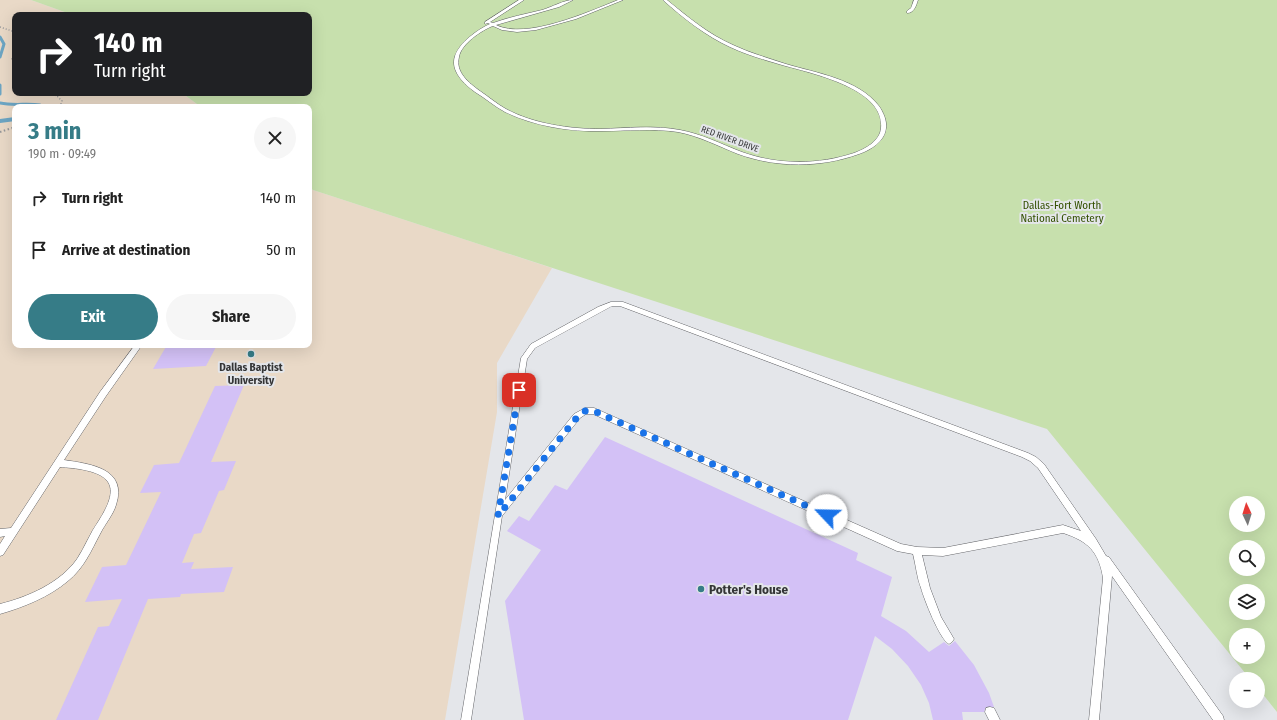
<!DOCTYPE html>
<html lang="en">
<head>
<meta charset="utf-8">
<style>
	body { margin:0; font-family:"Fira Sans Condensed",sans-serif; background:#f6f6f6; color:#222; height:100vh; display:flex; flex-direction:column; font-size:15px; white-space:nowrap }
	* { box-sizing:border-box; margin:0 }
	p { font-size:13px; color:#767676 }
	.icon { flex:none; width:22px; height:22px; fill:none; stroke:currentColor; stroke-width:2; stroke-linecap:round; stroke-linejoin:round }
	.map { position:relative; flex:1; overflow:hidden }
	.sheet { position:absolute; left:12px; top:104px; width:300px; height:244px; display:flex; flex-direction:column; background:#fff; border-radius:8px; box-shadow:0 4px 16px #0002 }
	.sheet>* { flex:none }
	.guide { position:absolute; left:12px; top:12px; width:300px; height:84px; border-radius:8px; box-shadow:0 4px 16px #0002; background:#202124; color:#fff; overflow:hidden }
	.needle { width:26px; rotate:356deg }
	.controls { position:absolute; left:1229px; top:496px; display:grid; gap:8px }
	.controls a { display:grid; place-items:center; width:36px; height:36px; border-radius:50%; background:#fff; box-shadow:0 4px 16px #0002; font-size:20px }
	.pin { position:absolute; display:grid; place-items:center; width:34px; height:34px; color:#fff; margin:-17px; border-radius:8px; box-shadow:0 2px 6px #0006 }
	.me { position:absolute; width:44px; margin:-22px; rotate:294deg; stroke-linejoin:round; filter:drop-shadow(0 0 3px #0008) }
	.turn { display:flex; align-items:center; gap:14px; height:84px; padding:0 16px; font-size:18px }
	.turn .icon { width:52px; height:52px; stroke-width:2.5 }
	.turn b { display:block; font-size:28px; line-height:34px }
	.round { display:grid; place-items:center; flex:none; width:42px; height:42px; border-radius:21px; background:#f6f6f6 }
	.overview { display:flex; align-items:center; justify-content:space-between; height:68px; padding:0 16px }
	h1 { font-size:24px; font-weight:700; line-height:30px; color:#367c87 }
	.cta { display:flex; gap:8px; margin-top:auto; padding:8px 16px }
	.cta a { flex:1; height:46px; border-radius:24px; background:#367c87; color:#fff; font-size:16px; font-weight:700; line-height:46px; text-align:center }
	.cta a+a { background:#f6f6f6; color:#222 }
	ul { padding:0; list-style:none }
	li { display:flex; align-items:center; gap:12px; height:52px; padding:0 16px }
	li div { flex:1 }
	li b { display:block; font-size:15px }
	li em { font-style:normal }
	.map>svg:first-child { display:block }
	.education { fill:#e9d9c7 }
	.green { fill:#c7e0ad; fill-rule:evenodd }
	.lines { fill:none; stroke-linecap:round; stroke-linejoin:round }
	.stream-far1 { stroke:#6ca5c3; stroke-width:3 }
	.stream { stroke:#6ca5c3; stroke-width:4 }
	.building { fill:#d3c1f6 }
	.service-casing { stroke:#636468; stroke-width:1 }
	.path-far1 { stroke:#96979a; stroke-width:1.5; stroke-dasharray:1 2; stroke-linecap:butt }
	.path { stroke:#96979a; stroke-width:2; stroke-dasharray:1.5 2.5; stroke-linecap:butt }
	.service { fill:#fff; fill-rule:evenodd }
	.route { stroke:#1a73e8; stroke-width:7; stroke-dasharray:0 12.6 }
	.poi-dot { fill:#367c87; stroke:#e4e6ea; stroke-width:1.5 }
	.labels { text-anchor:middle; dominant-baseline:central; stroke-width:4; stroke-linejoin:round; paint-order:stroke }
	.far-street-label { font-size:9px; fill:#343536; stroke:#e4e6ea }
	.park-label { font-size:11px; fill:#335001; stroke:#e4e6ea }
	.poi-label { font-size:11px; font-weight:bold; fill:#343536; stroke:#e4e6ea }
	.near-poi-label { font-size:13px; font-weight:bold; fill:#343536; stroke:#e4e6ea; text-anchor:start }
</style>
</head>
<body>
<div class="map">
<svg width="1277" height="720" viewBox="0 0 1277 720">
	<rect width="100%" height="100%" fill="#e4e6ea"/>
	<path class="education" d="M0,0H31L73,15H15V93H182L201,107H15V345H309V187L313,190L552,268L497,363V412L445,720H0Z"/>
	<path class="green" d="M31,0H1277V712L1258,688V679H1250L1047,429L313,190L309,187V107H201L182,93H309V15H73ZM1236,503H1258V525H1236ZM1236,547H1258V569H1236ZM1236,591H1258V613H1236ZM1236,635H1258V657H1236Z"/>
	<g class="lines">
		<g class="stream-far1">
			<path d="M0,37L4,44L0,57"/>
			<path d="M0,85V94"/>
			<path d="M0,103C13,106 27,103 40,105L39,107"/>
		</g>
		<path class="stream" d="M0,121L15,119"/>
	</g>
	<g class="building">
		<path d="M167,345H217L206,366L153,369Z"/>
		<path d="M244,385L211,462L236,461L224,490L219,491L201,533L194,534L182,563L194,562L191,569L233,567L224,592L181,594L180,597L148,599L98,720H56L98,627L109,626L122,599L85,602L102,567L126,565L161,492L140,493L154,465L179,463L215,386Z"/>
		<path d="M605,437L858,553L856,560L892,577L881,616L906,631L929,652L944,642L949,646L955,641L974,665L989,693L994,707H986L984,712H962L963,720H933L929,703L921,685L908,666L892,649L875,636L848,720H524L505,601L541,550L507,531L519,516L529,521L555,485L567,490Z"/>
	</g>
	<g class="lines">
		<g class="service-casing">
			<g id="service">
				<path d="M519,0H524L490,22L493,23C509,17 526,14 542,10C552,7 564,0 573,0L559,7L496,25C526,40 588,12 618,0H623L576,19L536,30L517,32L502,30L493,26C482,30 461,44 459,57C455,72 469,83 480,91C489,97 497,104 506,109C534,124 570,129 601,129C627,128 654,125 680,130C702,134 721,144 742,152C778,165 818,165 854,153C865,149 880,141 881,128C885,88 810,73 782,65C765,60 747,55 730,47C706,36 683,18 663,0H667C688,17 708,34 733,45C750,53 768,58 786,64C816,73 858,79 879,106C883,112 887,120 886,128C885,141 871,150 859,154C820,168 777,168 738,154C718,146 699,136 678,132C652,128 627,131 602,131C570,132 534,126 505,112C494,106 485,98 475,92C464,84 450,71 455,56C459,43 478,29 490,24L488,23L485,24V22Z"/>
				<path d="M914,0H918C916,6 914,13 907,13V11L911,8Z"/>
				<path d="M611,302H623L1028,453L1036,457L1044,464L1096,539L1106,556L1109,557L1223,716L1224,720H1213L1112,576L1099,720H1089L1103,578C1099,552 1088,541 1063,533L943,556L922,555L930,588L941,617L954,639L952,642L949,644C940,640 924,599 921,588C917,578 916,566 913,554L897,551L593,414H586L580,418L502,516L471,720H461L521,358L531,344L598,307ZM612,306H620L1022,457L1030,461L1038,468L1081,531L1063,525L943,548L917,547L901,544L594,408H585L574,414L505,500L527,359L535,348Z"/>
				<path d="M135,345H142L106,396L64,460C90,464 128,468 116,505C113,515 105,524 100,534C91,551 84,568 68,581C49,597 24,607 0,614V604C28,597 60,583 77,559C85,547 90,533 98,522C104,512 116,494 108,482C100,470 74,468 60,467L3,555L0,556V544L5,536L0,537V529L11,528L100,392Z"/>
				<path d="M990,707L994,708L1000,720H989L985,712L986,708Z"/>
			</g>
		</g>
		<g class="path-far1">
			<path d="M0,27L15,32"/>
			<path d="M15,53L12,59L15,68"/>
			<path d="M49,93L57,96L62,101L60,107"/>
		</g>
		<path class="path" d="M0,132L15,127"/>
		<use href="#service" class="service"/>
	</g>
	<g class="lines">
		<path class="route" d="M519,390L498,516L578,416L585,411H594L827,515"/>
	</g>
	<g class="poi-dot">
		<circle cx="251" cy="354" r="4"/>
		<circle cx="701" cy="589" r="4"/>
	</g>
	<g class="labels">
		<g class="far-street-label">
			<text transform="translate(730 139) rotate(20)">RED RIVER DRIVE</text>
		</g>
		<g class="park-label">
			<text x="1062" y="205">Dallas-Fort Worth<tspan x="1062" dy="13">National Cemetery</tspan></text>
		</g>
		<g class="poi-label">
			<text x="251" y="367">Dallas Baptist<tspan x="251" dy="13">University</tspan></text>
		</g>
		<g class="near-poi-label">
			<text x="709" y="589">Potter's House</text>
		</g>
	</g>
</svg>
<div class="controls">
<a><svg class="needle" viewBox="-14 -14 28 28"><path d="M0-13l5 13h-10z" fill="#e53935"/><path d="M0 13l5-13h-10z" fill="#767676"/></svg></a>
<a><svg class="icon" aria-label="search" viewBox="0 0 24 24"><circle cx="10" cy="10" r="6"/><path d="M15 15l6 6"/></svg></a>
<a><svg class="icon" aria-label="layers" viewBox="0 0 24 24"><path d="M12 4l9 5-9 5-9-5zM3 14l9 5 9-5"/></svg></a>
<a>+</a>
<a>−</a>
</div>
<div class="pin" style="left:519px;top:390px;background:#d93025"><svg class="icon" aria-label="arrive" viewBox="0 0 24 24"><path d="M6 21V4h12l-3 4 3 4H6"/></svg></div>
<svg class="me" style="left:827px;top:515px" viewBox="-20 -20 40 40"><circle r="19" fill="#fff"/><path d="M0-13L10 11 0 6-10 11z" fill="#1a73e8"/></svg>
<div class="guide">
<div class="turn"><svg class="icon" aria-label="right" viewBox="0 0 24 24"><path d="M7 20v-9h11M14 6l5 5-5 5"/></svg><div><b>140 m</b>Turn right</div></div>
</div>
<section class="sheet">
<div class="overview"><div><h1>3 min</h1><p>190 m · 09:49</p></div><a class="round"><svg class="icon" aria-label="close" viewBox="0 0 24 24"><path d="M6 6l12 12M18 6L6 18"/></svg></a></div>
<ul>
<li><svg class="icon" aria-label="right" viewBox="0 0 24 24"><path d="M7 20v-9h11M14 6l5 5-5 5"/></svg><div><b>Turn right</b></div><em>140 m</em></li>
<li><svg class="icon" aria-label="arrive" viewBox="0 0 24 24"><path d="M6 21V4h12l-3 4 3 4H6"/></svg><div><b>Arrive at destination</b></div><em>50 m</em></li>
</ul>
<div class="cta"><a>Exit</a><a>Share</a></div>
</section>
</div>
</body>
</html>
